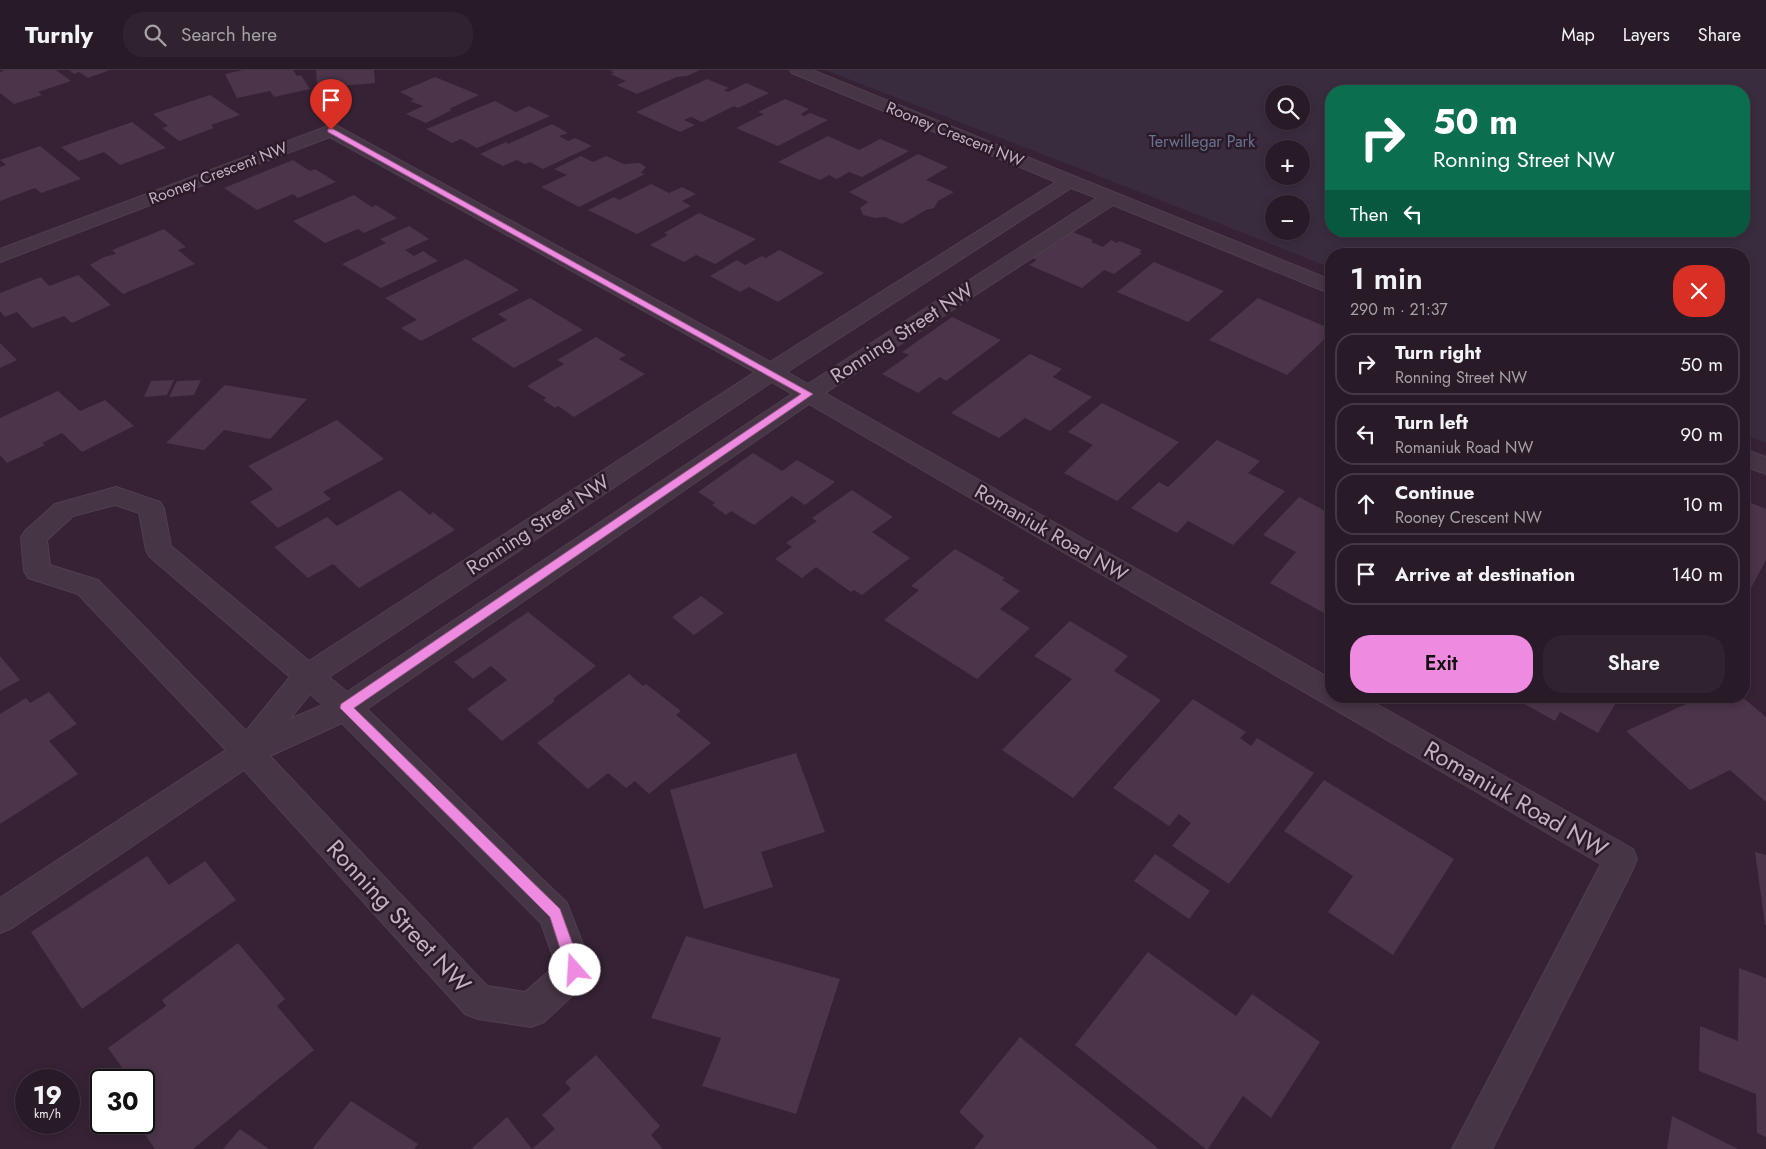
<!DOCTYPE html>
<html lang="en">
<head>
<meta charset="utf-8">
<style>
	body { margin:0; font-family:Jost,sans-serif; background:#30232f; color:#f1f3f6; height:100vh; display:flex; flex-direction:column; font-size:19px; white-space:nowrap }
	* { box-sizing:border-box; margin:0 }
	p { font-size:16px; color:#a5a1a7 }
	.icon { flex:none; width:28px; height:28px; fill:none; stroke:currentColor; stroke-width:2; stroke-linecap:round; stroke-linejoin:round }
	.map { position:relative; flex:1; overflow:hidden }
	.panel { position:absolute; left:1325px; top:178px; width:425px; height:455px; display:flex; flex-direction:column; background:#281a27; border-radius:20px; box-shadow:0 2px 8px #0003,0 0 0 1px #443844 }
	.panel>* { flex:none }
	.banner { position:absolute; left:1325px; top:15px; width:425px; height:152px; border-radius:20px; box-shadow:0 2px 8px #0003,0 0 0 1px #443844; background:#0b6e4f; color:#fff; overflow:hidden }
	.controls { position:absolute; left:1265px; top:15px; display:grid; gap:10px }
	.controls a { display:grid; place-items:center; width:45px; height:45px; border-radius:50%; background:#281a27; box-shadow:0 2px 8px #0003,0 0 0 1px #443844; font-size:25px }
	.speed { position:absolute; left:15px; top:999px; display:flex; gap:10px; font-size:25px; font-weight:700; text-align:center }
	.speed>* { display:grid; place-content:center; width:65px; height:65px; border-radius:50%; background:#281a27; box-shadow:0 2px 8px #0003,0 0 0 1px #443844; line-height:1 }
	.speed small { font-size:12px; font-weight:400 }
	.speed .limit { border:2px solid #111; border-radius:8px; background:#fff; color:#111 }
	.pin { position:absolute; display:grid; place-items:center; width:42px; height:42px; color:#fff; margin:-51px -21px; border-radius:50% 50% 50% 0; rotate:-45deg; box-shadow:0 0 5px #0007 }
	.pin .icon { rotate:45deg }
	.me { position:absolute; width:55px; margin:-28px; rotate:341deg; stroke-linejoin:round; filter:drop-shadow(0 0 4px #0008) }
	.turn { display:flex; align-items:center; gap:18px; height:105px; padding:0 25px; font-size:22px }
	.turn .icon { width:65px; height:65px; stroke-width:2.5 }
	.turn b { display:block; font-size:35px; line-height:42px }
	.then { display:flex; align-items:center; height:48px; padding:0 25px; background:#0003; gap:10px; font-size:19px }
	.round { display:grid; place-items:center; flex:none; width:52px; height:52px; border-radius:20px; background:#30232f }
	.headline { display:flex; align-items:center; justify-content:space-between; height:85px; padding:0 25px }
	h1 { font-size:30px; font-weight:600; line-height:38px }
	.action { display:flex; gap:10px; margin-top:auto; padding:10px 25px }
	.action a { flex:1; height:58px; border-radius:20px; background:#ee8adf; color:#111; font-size:20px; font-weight:600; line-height:58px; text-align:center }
	.action a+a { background:#30232f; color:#f1f3f6 }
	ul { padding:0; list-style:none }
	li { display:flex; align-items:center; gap:15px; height:62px; margin:0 10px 8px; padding:0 15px; border:2px solid #443844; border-radius:20px }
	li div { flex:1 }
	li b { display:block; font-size:19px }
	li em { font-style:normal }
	header { display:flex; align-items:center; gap:30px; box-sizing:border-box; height:70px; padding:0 25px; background:#281a27; border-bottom:1px solid #443844 }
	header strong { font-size:24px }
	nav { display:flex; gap:28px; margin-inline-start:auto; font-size:18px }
	.search { width:350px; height:45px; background:#30232f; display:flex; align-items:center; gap:12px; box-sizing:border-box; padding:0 18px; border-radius:20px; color:#a5a1a7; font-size:19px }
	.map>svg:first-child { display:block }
	.green { fill:#392c3f; fill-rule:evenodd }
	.building { fill:#4c344a }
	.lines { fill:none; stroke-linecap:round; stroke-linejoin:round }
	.minor-casing { stroke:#503f4d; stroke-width:2 }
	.minor { fill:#463544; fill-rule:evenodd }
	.route { fill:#ee8adf; stroke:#9b5a91 }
	.labels { text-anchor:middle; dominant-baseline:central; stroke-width:5; stroke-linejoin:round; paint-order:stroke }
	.far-street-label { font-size:16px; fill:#c3b0c0; stroke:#2b1b29 }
	.far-park-label { font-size:16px; fill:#697391; stroke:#2b1b29 }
	.street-label { font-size:20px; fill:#c3b0c0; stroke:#2b1b29 }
	.near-street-label { font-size:24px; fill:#c3b0c0; stroke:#2b1b29 }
</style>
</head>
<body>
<header>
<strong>Turnly</strong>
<div class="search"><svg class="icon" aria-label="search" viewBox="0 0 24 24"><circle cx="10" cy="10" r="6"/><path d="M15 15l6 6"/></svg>Search here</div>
<nav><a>Map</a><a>Layers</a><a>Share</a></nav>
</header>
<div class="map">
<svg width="1766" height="1079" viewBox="0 0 1766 1079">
	<rect width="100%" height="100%" fill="#362234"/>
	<path class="green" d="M825,0H1766V373L1744,364V184H1331V198L1122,115ZM1331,21H1744V161H1331ZM1274,24H1301V51H1274ZM1274,79H1301V106H1274ZM1274,134H1301V161H1274Z"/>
	<g class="building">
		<path d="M5,0H56L71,11L38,22L42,25L14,34L0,23V2Z"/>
		<path d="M69,0H110L88,8L79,2L74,4Z"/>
		<path d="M243,0H293L297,6L301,5L310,19L274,27L270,21L237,28L225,4Z"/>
		<path d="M316,0H374L375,13L317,18Z"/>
		<path d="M614,0H700L687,6L677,7L637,24L617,15L626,11L610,4L614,3L610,1Z"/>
		<path d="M435,7L479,25L449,39L452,40L426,53L406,44L423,36L410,31L414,29L400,22Z"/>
		<path d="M707,9L729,18L724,20L728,22L746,13L769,23L738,38L734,36L702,52L691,47L684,50L695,55L680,62L636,42Z"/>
		<path d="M210,25L240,45L211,55L214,58L179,71L162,58L168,56L153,44Z"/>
		<path d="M785,29L809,39L801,44L804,46L810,43L828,50L778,76L736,58L764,44L758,42Z"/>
		<path d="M495,31L516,42L529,36L550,46L477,78L461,69L452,73L426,59Z"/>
		<path d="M132,52L166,78L120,95L104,82L79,91L61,77Z"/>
		<path d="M552,54L568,63L559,66L568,71L575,68L592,76L543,99L530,92L525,94L517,90L503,96L480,84L506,72L508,74Z"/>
		<path d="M828,66L859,80L880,69L909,81L862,107L849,102L837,109L829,105L820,110L778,92Z"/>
		<path d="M40,76L81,109L41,123L35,118L0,131V97L6,95L0,90Z"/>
		<path d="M918,84L948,97L926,110L954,122L938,131L934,138L926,140L902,154L885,147L875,148L863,145L860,138L868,132L849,122Z"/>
		<path d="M581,86L593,92L606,86L624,94L640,93L646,97L641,103L645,104L579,137L541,117L567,105L554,99Z"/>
		<path d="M293,90L310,101L315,99L336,112L298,128L293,124L257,140L224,118Z"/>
		<path d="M651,114L669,123L682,117L696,124L682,131L691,136L689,137L637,164L588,140L614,127L619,130Z"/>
		<path d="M354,125L372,137L376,135L397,148L364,163L358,159L325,173L293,151Z"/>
		<path d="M699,143L756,169L715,194L696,185L684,192L650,175L668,165L664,163Z"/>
		<path d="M409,156L429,169L405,180L414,186L423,181L438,191L381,218L342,194L386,173L380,169Z"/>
		<path d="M164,159L186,177L178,180L195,194L123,224L90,195L104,187L116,184L112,180Z"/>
		<path d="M1070,161L1093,170L1091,172L1103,177L1111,170L1117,173L1119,171L1142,180L1139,182L1142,183L1114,204L1104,200L1082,218L1029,195L1037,190L1032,188Z"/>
		<path d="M779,180L824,203L778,232L749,217L740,222L710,206L737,190L745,195L762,186L766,188Z"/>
		<path d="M466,189L519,220L421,271L401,258L417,250L385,228Z"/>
		<path d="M1154,192L1224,221L1188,252L1117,222Z"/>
		<path d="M78,205L111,235L72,253L64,246L32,258L17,242L5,247L0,241V223L41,207L49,216Z"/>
		<path d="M530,228L583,260L514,298L471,269L507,250L498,244Z"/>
		<path d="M1258,228L1331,259V263L1287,305L1209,270Z"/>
		<path d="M952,247L1001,270L946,311L940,307L918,323L882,304L909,285L902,282Z"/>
		<path d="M596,267L626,285L619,289L645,304L574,347L558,336L555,338L543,330L546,328L527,316L564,294L557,290Z"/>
		<path d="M0,273L17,290L0,298Z"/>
		<path d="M1030,284L1062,299L1053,307L1092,327L1050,361L1025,348L999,368L951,343Z"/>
		<path d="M174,310L167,325L144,327L151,311Z"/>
		<path d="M201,310L194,325L169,327L177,311Z"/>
		<path d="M225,315L307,329L270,369L224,360L204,380L166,373Z"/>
		<path d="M58,321L80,341L105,330L134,356L82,382L62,363L42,373L45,375L7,393L0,385V348Z"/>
		<path d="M1102,333L1179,372L1117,431L1064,403L1093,375L1068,362Z"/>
		<path d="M337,350L384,389L323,422L331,429L278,458L250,432L273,419L248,396Z"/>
		<path d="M1217,370L1260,391L1248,403L1285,421L1233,475L1188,451L1177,463L1131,438L1159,412L1168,417Z"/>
		<path d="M753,383L782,401L797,390L835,412L805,435L792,426L754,455L731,441L726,445L712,435L715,433L698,422Z"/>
		<path d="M400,420L430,445L433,442L455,460L359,518L333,494L308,508L274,477L327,447L337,456Z"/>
		<path d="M852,420L893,447L872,462L910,488L862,525L854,520L851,522L816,497L802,508L775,489L792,477L786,473L817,451L812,448Z"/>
		<path d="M1299,427L1331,444V547L1270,513L1296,482L1263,465Z"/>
		<path d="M1744,430L1766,439V490L1744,531Z"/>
		<path d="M955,479L1005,508L1002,510L1020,521L1000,539L1030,558L977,609L884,550L919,520L911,516Z"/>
		<path d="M701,526L724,543L694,565L672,547Z"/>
		<path d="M528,542L596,596L553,629L555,631L502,671L467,639L507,610L491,596L473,609L454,592Z"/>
		<path d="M1070,551L1128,586L1114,601L1161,630L1073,728L1002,680L1072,609L1034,586Z"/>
		<path d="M0,586L20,610L0,621Z"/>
		<path d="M629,604L643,616L646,614L681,641L676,645L711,673L649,724L635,711L626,718L608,703L588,719L537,673Z"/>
		<path d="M49,622L77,654L49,671L78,704L0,754V644L26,628L30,633Z"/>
		<path d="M1510,626H1620L1598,663L1560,642L1555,651Z"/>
		<path d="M1704,626H1741L1766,647V732L1730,700L1690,720L1626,661Z"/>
		<path d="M1193,629L1246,662L1240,668L1251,676L1257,668L1314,703L1229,814L1172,776L1191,753L1179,744L1169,756L1113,718Z"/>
		<path d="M796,683L825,762L761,782L773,817L704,839L670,720Z"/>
		<path d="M1324,710L1454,789L1393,885L1328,842L1353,806L1284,761Z"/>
		<path d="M1755,782L1766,785V855H1765Z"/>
		<path d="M1155,784L1210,821L1189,849L1134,811Z"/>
		<path d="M147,786L169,815L205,791L236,830L82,939L31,862Z"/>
		<path d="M686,866L840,909L796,1044L702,1016L721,968L651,948Z"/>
		<path d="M238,873L285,929L277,936L314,980L193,1079H155L136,1052H144V1010H114L125,1002L108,978L166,936L162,930Z"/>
		<path d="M1148,882L1236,946L1252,924L1320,972L1271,1048L1243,1026L1208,1079H1206L1075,975Z"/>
		<path d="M1739,898L1766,908V1067L1757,1063L1756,1024L1699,1001L1700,956L1738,971Z"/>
		<path d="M1020,967L1159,1079H974L984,1066L959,1042Z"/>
		<path d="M596,985L660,1056L651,1065L663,1079H532L555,1059L542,1045L571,1019L565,1012Z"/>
		<path d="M351,1031L418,1074L414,1079H312Z"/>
		<path d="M1672,1046L1738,1079H1667Z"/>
		<path d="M507,1047L532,1079H471Z"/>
		<path d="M240,1059L269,1079H223Z"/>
	</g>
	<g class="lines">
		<g class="minor-casing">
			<g id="minor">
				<path d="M790,0H812L1331,210V223L1324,221L1113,135L825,323L1331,609V626H1362L1633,779L1637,789L1633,799L1492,1079H1452L1601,794L809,334L367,639L567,833L593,900L587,912L544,952L531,957L478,949L465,944L244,700L12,858L0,863V828L226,680L78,524L28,508L24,501L21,467L25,461L55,434L116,417L160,432L164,438L171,476L309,591L755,302L330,67L0,192V179L331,55L337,56L770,292L1056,112L792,3ZM1071,118L1097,128L808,314L787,302ZM772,312L792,324L347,622L329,607ZM115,435L139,443L146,480L150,487L290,607L246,661L98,510L50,495L47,470L73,446ZM310,624L323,635L290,649ZM342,653L541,853L556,895L525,922L487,916L270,686Z"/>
				<path d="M1744,379L1766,387V404L1744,396Z"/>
			</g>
		</g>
		<use href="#minor" class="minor"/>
	</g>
	<path class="route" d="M328,59H333L813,324L354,638L560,839L582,900L580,905L575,907L570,905L567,900L550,847L340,638L341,634L801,324L328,62Z"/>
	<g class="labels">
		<g class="far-street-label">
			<text transform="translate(955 64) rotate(22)">Rooney Crescent NW</text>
			<text transform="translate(218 103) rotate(-21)">Rooney Crescent NW</text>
		</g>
		<g class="far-park-label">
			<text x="1202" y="71">Terwillegar Park</text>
		</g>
		<g class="street-label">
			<text transform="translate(902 263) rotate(-33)">Ronning Street NW</text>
			<text transform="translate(538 455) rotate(-33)">Ronning Street NW</text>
			<text transform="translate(1051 463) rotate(30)">Romaniuk Road NW</text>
		</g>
		<g class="near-street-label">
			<text transform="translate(1516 729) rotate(30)">Romaniuk Road NW</text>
			<text transform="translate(399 846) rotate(47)">Ronning Street NW</text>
		</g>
	</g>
</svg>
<div class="controls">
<a><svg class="icon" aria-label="search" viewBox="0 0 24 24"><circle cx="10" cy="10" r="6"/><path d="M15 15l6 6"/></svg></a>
<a>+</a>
<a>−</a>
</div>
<div class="speed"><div>19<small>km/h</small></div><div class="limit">30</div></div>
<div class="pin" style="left:331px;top:60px;background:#d93025"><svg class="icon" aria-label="arrive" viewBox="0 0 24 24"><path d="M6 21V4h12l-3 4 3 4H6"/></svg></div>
<svg class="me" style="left:575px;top:900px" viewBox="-20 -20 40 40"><circle r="19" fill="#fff"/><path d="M0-13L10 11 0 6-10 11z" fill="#ee8adf"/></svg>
<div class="banner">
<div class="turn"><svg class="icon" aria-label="right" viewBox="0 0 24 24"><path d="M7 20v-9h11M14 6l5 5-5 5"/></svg><div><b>50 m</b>Ronning Street NW</div></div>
<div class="then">Then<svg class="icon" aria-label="left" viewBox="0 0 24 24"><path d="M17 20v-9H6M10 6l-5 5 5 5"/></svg></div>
</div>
<section class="panel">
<div class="headline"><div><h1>1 min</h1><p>290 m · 21:37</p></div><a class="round" style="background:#d93025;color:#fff"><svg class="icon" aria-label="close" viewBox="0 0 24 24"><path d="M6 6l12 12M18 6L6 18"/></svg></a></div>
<ul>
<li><svg class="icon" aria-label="right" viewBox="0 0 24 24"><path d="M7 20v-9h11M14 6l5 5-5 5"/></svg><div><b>Turn right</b><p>Ronning Street NW</p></div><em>50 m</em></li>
<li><svg class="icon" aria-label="left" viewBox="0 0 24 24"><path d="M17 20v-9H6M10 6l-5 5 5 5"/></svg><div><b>Turn left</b><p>Romaniuk Road NW</p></div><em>90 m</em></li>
<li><svg class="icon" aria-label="ahead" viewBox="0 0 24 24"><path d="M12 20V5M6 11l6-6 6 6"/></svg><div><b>Continue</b><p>Rooney Crescent NW</p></div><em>10 m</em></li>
<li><svg class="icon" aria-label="arrive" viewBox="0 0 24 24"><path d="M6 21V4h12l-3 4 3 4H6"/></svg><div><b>Arrive at destination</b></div><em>140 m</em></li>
</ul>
<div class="action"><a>Exit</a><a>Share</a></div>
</section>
</div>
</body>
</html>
